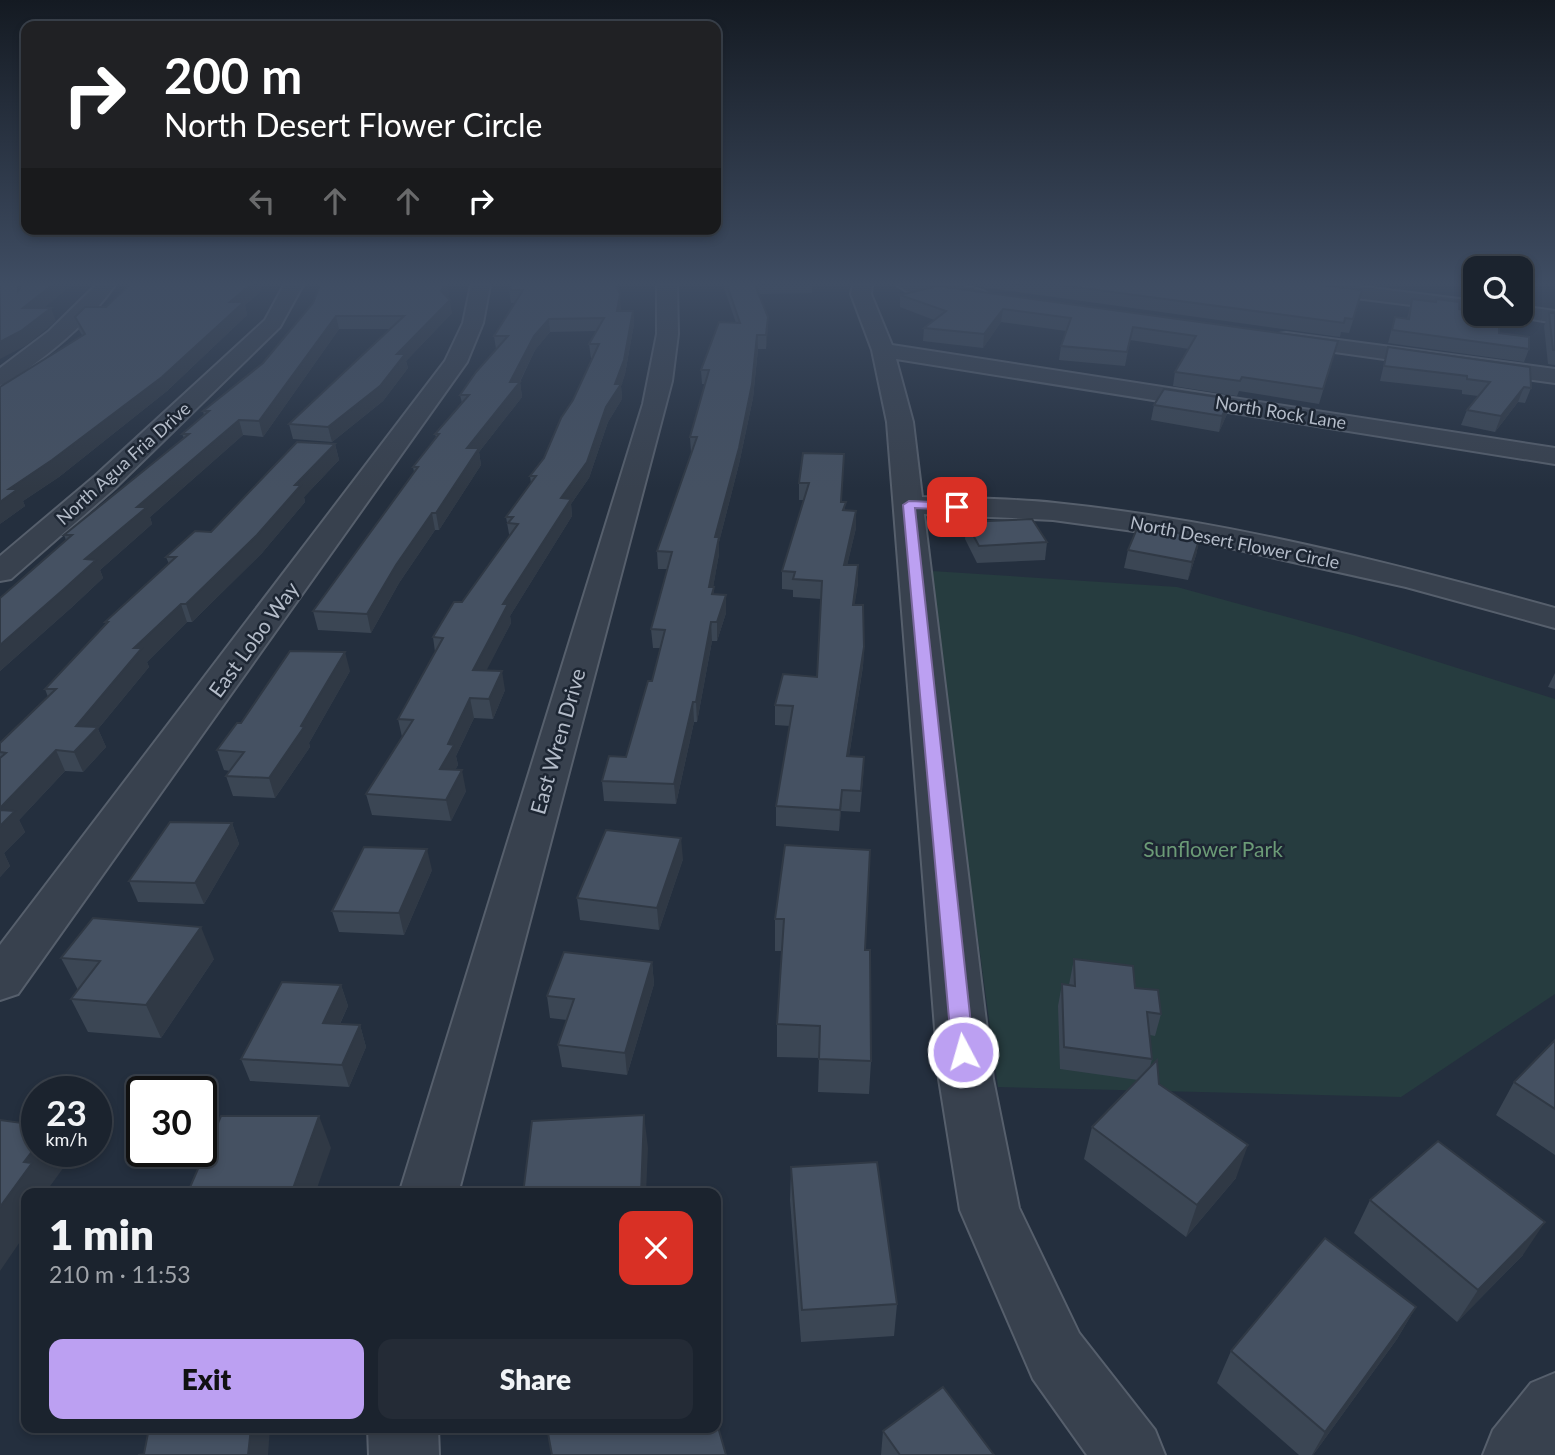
<!DOCTYPE html>
<html lang="en">
<head>
<meta charset="utf-8">
<style>
	body { margin:0; font-family:Lato,sans-serif; background:#242b36; color:#f1f3f6; height:100vh; display:flex; flex-direction:column; font-size:26px; white-space:nowrap }
	* { box-sizing:border-box; margin:0 }
	p { font-size:23px; color:#a0a4aa }
	.icon { flex:none; width:38px; height:38px; fill:none; stroke:currentColor; stroke-width:2; stroke-linecap:round; stroke-linejoin:round }
	.map { position:relative; flex:1; overflow:hidden }
	.panel { position:absolute; left:21px; top:1188px; width:700px; height:245px; display:flex; flex-direction:column; background:#1b232e; border-radius:14px; box-shadow:0 4px 10px #0003,0 0 0 2px #39404a }
	.panel>* { flex:none }
	.guide { position:absolute; left:21px; top:21px; width:700px; height:214px; border-radius:14px; box-shadow:0 4px 10px #0003,0 0 0 2px #39404a; background:#202124; color:#fff; overflow:hidden }
	.fabs { position:absolute; left:1463px; top:256px; display:grid; gap:14px }
	.fabs a { display:grid; place-items:center; width:70px; height:70px; border-radius:14px; background:#1b232e; box-shadow:0 4px 10px #0003,0 0 0 2px #39404a; font-size:35px }
	.speed { position:absolute; left:21px; top:1076px; display:flex; gap:14px; font-size:35px; font-weight:700; text-align:center }
	.speed>* { display:grid; place-content:center; width:91px; height:91px; border-radius:50%; background:#1b232e; box-shadow:0 4px 10px #0003,0 0 0 2px #39404a; line-height:1 }
	.speed small { font-size:18px; font-weight:400 }
	.speed .limit { border:4px solid #111; border-radius:10px; background:#fff; color:#111 }
	.pin { position:absolute; display:grid; place-items:center; width:60px; height:60px; color:#fff; margin:-30px; border-radius:14px; box-shadow:0 4px 10px #0006 }
	.me { position:absolute; width:77px; margin:-38px; rotate:354deg; stroke-linejoin:round; filter:drop-shadow(0 0 5px #0008) }
	.turn { display:flex; align-items:center; gap:24px; height:147px; padding:0 28px; font-size:32px }
	.turn .icon { width:91px; height:91px; stroke-width:2.5 }
	.turn b { display:block; font-size:49px; line-height:60px }
	.lanes { display:flex; align-items:center; height:66px; padding:0 28px; background:#0003; justify-content:center; gap:35px; direction:ltr }
	.lanes .off { opacity:.35 }
	.round { display:grid; place-items:center; flex:none; width:74px; height:74px; border-radius:14px; background:#242b36 }
	.head { display:flex; align-items:center; justify-content:space-between; height:119px; padding:0 28px }
	h1 { font-size:42px; font-weight:800; line-height:52px }
	.primary-button { display:flex; gap:14px; margin-top:auto; padding:14px 28px }
	.primary-button a { flex:1; height:80px; border-radius:14px; background:#bca0f2; color:#111; font-size:28px; font-weight:800; line-height:80px; text-align:center }
	.primary-button a+a { background:#242b36; color:#f1f3f6 }
	.map>svg:first-child { display:block }
	.green { fill:#263c3f }
	.lines { fill:none; stroke-linecap:round; stroke-linejoin:round }
	.minor-casing { stroke:#565f6c; stroke-width:4 }
	.minor { fill:#38414e; fill-rule:evenodd }
	.wall { fill:#3b4654 }
	.shaded-wall { fill:#303945 }
	.building { fill:#455162; stroke:#303945; stroke-width:2 }
	.route { fill:#bca0f2; stroke:#7a689d; stroke-width:2 }
	.labels { text-anchor:middle; dominant-baseline:central; stroke-width:5; stroke-linejoin:round; paint-order:stroke }
	.far-street-label { font-size:18px; fill:#b4bcc9; stroke:#1d2633 }
	.street-label { font-size:21px; fill:#b4bcc9; stroke:#1d2633 }
	.park-label { font-size:21px; fill:#6b9a76; stroke:#1d2633 }
</style>
</head>
<body>
<div class="map">
<svg width="1555" height="1455" viewBox="0 0 1555 1455">
	<rect width="100%" height="100%" fill="#242f3e"/>
	<path class="green" d="M932,571L1177,587L1353,635L1555,699V994L1401,1097L998,1087C976,915 948,744 932,571Z"/>
	<g class="lines">
		<g class="minor-casing">
			<g id="minor">
				<path d="M96,285H115C87,325 48,355 8,383L0,385V368L49,331Z"/>
				<path d="M284,285H303L280,327L115,488L11,579L0,581V556L95,476L265,320Z"/>
				<path d="M471,285H490L483,323L467,362L18,994L0,1000V945L445,361L463,323Z"/>
				<path d="M657,285H677L678,334L672,381L458,1194H399L643,404L657,334Z"/>
				<path d="M853,285H872L871,294L892,345L1555,448V464L896,359L913,422L922,497C966,499 1011,498 1055,503C1224,520 1391,563 1555,608V628L1406,587L1185,538L1053,520L924,514L993,1079L1019,1208L1079,1333L1155,1430L1165,1455H1087L1033,1379L960,1210L939,1079L887,422L872,350L851,294Z"/>
				<path d="M897,285C916,285 978,281 990,296L980,302L906,291Z"/>
				<path d="M1291,285H1348L1475,301V313L1300,291Z"/>
				<path d="M1521,306L1555,311V323L1514,316L1512,313H1521Z"/>
				<path d="M1286,333L1555,369V383L1278,344L1275,339L1278,334Z"/>
				<path d="M1555,1373V1455H1483L1493,1430L1531,1383Z"/>
				<path d="M368,1428H438L439,1455H369Z"/>
			</g>
		</g>
		<use href="#minor" class="minor"/>
	</g>
	<g class="wall">
		<path d="M320,285H447L449,294L447,297L452,313L406,361L408,368L383,401L332,442L293,439L289,424L390,329H339L263,437L243,435L150,517L152,524L100,570L103,578L71,608L0,671V598L66,540L64,535L184,438L182,434L204,415L203,411L263,363L313,303Z"/>
		<path d="M511,285L621,307L620,311H633L634,324L625,374L621,386L622,399L608,422L589,478L571,504L572,516L510,616L511,623L486,670L505,690L493,719L474,718L456,756L458,765L455,770L466,791L451,821L372,815L366,794L402,737L398,719L435,652L433,637L462,602L510,535L509,534L506,517L531,483L530,476L544,458L573,400L593,358H591L589,344L596,331L550,332L535,350L520,382L522,397L479,452L481,465L439,530H435L399,583L371,633L318,630L313,611L414,472L413,467L436,437L435,434L462,403L460,395L496,349L494,336L515,303H511L509,290Z"/>
		<path d="M723,285H812V293L759,294L768,317L766,349H758L753,398L739,464L719,542V554L713,587L714,594L726,613L717,641H712L697,722H694L676,804L604,801L602,781L626,757L652,681L660,648H653L651,629L667,569H658L657,551L691,453L690,437L705,384H702L701,370L736,323Z"/>
		<path d="M967,285H1321L1359,302L1349,333L1341,332L1340,337Z"/>
		<path d="M260,292L245,305L247,315L167,391L59,477L23,501L25,506L0,524L82,335L79,330L75,317L106,307Z"/>
		<path d="M900,295L1338,341L1319,404L1239,391L1237,396L1173,386L1175,372L1189,349L1130,340L1125,366L1059,360L1061,346L1066,331L1001,322L983,348L923,341L924,328L934,320L900,307Z"/>
		<path d="M1412,299L1459,309L1499,333L1529,349L1524,362L1388,343L1395,317L1407,319Z"/>
		<path d="M1549,313H1555V365L1548,364L1544,326Z"/>
		<path d="M1388,347L1531,388L1525,403L1518,402L1495,432L1461,425L1467,410L1478,396L1462,394V390L1380,381Z"/>
		<path d="M1154,405L1227,414L1219,432L1151,420Z"/>
		<path d="M335,444L339,460L304,497L305,502L262,553L192,622H187L147,662L149,667L98,729L106,747L83,772L65,771L19,820L25,832L4,853L10,866L0,877V743L48,697L45,689L106,624L105,622L169,564L166,557L211,532Z"/>
		<path d="M803,453L842,502L845,510L856,511V528L847,565H858V583L854,605L864,647L863,666L849,756L864,757L863,778L860,812L841,811L839,831L776,826V806L790,726L775,725V705L817,677L821,599L793,597V590L782,589V571L804,500H799V483Z"/>
		<path d="M966,522L1047,542L1045,560L977,563L965,539Z"/>
		<path d="M1200,537L1196,555L1188,580L1124,568L1128,550Z"/>
		<path d="M350,671L309,743L310,747L275,798L233,796L226,776L230,771L224,770L217,750L241,723Z"/>
		<path d="M1555,673V689L1548,687Z"/>
		<path d="M232,823L239,844L204,904L138,902L129,881Z"/>
		<path d="M785,845L865,950L871,1061L869,1094L818,1092L819,1058L777,1057V1024L782,951H775V919Z"/>
		<path d="M683,859L659,930L580,920L577,898Z"/>
		<path d="M432,870L404,935L339,932L332,911Z"/>
		<path d="M61,958L214,959L161,1038L88,1032L71,999L78,990Z"/>
		<path d="M1074,959L1135,988L1161,1014L1155,1036L1150,1035L1152,1059L1150,1067L1159,1084L1236,1178L1186,1237L1084,1159L1092,1127L1138,1080L1060,1069L1058,1006L1062,984L1069,985Z"/>
		<path d="M652,962L654,984L627,1075L562,1067L558,1045L567,1020L550,1018L547,996Z"/>
		<path d="M341,985L348,1006L340,1024L360,1025L366,1047L349,1087L250,1081L241,1059Z"/>
		<path d="M1555,1040V1155L1496,1115L1514,1082Z"/>
		<path d="M791,1167L897,1304L894,1336L801,1342L790,1200Z"/>
		<path d="M1370,1200L1523,1255L1457,1322L1354,1233Z"/>
		<path d="M1416,1307L1397,1339L1313,1455H1299L1217,1383L1231,1351Z"/>
		<path d="M883,1431L994,1455H881Z"/>
	</g>
	<g class="shaded-wall">
		<path d="M52,285H72L28,321L23,308Z"/>
		<path d="M250,285H262L260,292L245,305L247,315L167,391L59,477L23,501L25,506L0,524V502L9,489Z"/>
		<path d="M444,285H447L449,294L443,304L441,292Z"/>
		<path d="M620,294L621,307L618,325L617,311Z"/>
		<path d="M450,300L452,313L406,361L408,368L383,401L332,442L328,427Z"/>
		<path d="M51,308L56,321L27,345L0,359V342Z"/>
		<path d="M1003,309L1001,322L983,348L984,334Z"/>
		<path d="M633,311L634,324L625,374L621,386L622,399L608,422L589,478L571,504L572,516L510,616L511,623L477,689L473,670L503,604L615,384Z"/>
		<path d="M336,316L339,329L263,437L259,421Z"/>
		<path d="M768,317V330L766,349V335Z"/>
		<path d="M549,319L550,332L535,350L519,383L520,382L522,397L479,452L481,465L439,530L436,513L467,448L510,382L534,336Z"/>
		<path d="M757,335L758,349L753,398L739,464L719,542V554L712,594L714,587V606L709,587L715,537Z"/>
		<path d="M1524,387L1518,402L1495,432L1501,416Z"/>
		<path d="M1231,399L1227,414L1219,432L1222,416Z"/>
		<path d="M239,420L243,435L150,517L152,524L100,570L103,578L71,608L0,671V645L137,507Z"/>
		<path d="M335,444L339,460L304,497L305,502L262,553L192,622L186,604L295,485Z"/>
		<path d="M856,511V528L843,583L844,565Z"/>
		<path d="M432,513L435,530L399,583L371,633L367,614L396,565Z"/>
		<path d="M1200,537L1196,555L1188,580L1192,562Z"/>
		<path d="M858,565V583L852,623L853,605Z"/>
		<path d="M726,595V613L717,641V622Z"/>
		<path d="M181,604L187,622L147,662L149,667L98,729L106,747L83,772L74,752L76,726L134,648Z"/>
		<path d="M711,622L712,641L697,722L696,702Z"/>
		<path d="M864,647L863,666L846,776L847,756Z"/>
		<path d="M345,652L350,671L309,743L310,747L275,798L269,778Z"/>
		<path d="M502,671L505,690L493,719L489,699Z"/>
		<path d="M470,698L474,718L456,756L458,765L445,789L440,769L448,744Z"/>
		<path d="M693,702L694,722L676,804L674,784Z"/>
		<path d="M56,750L65,771L19,820L25,832L4,853L10,866L0,877V808Z"/>
		<path d="M462,770L466,791L451,821L446,800Z"/>
		<path d="M842,790L841,811L839,831L840,810Z"/>
		<path d="M232,823L239,844L204,904L195,883Z"/>
		<path d="M681,838L683,859L659,930L657,908Z"/>
		<path d="M427,849L432,870L404,935L399,913Z"/>
		<path d="M201,927L214,959L161,1038L146,1005Z"/>
		<path d="M652,962L654,984L627,1075L625,1053Z"/>
		<path d="M341,985L348,1006L330,1045L323,1023Z"/>
		<path d="M360,1025L366,1047L349,1087L342,1065Z"/>
		<path d="M644,1115L648,1148L646,1194H641Z"/>
		<path d="M319,1116L331,1148L315,1194H291Z"/>
		<path d="M37,1145V1152H65L69,1160L48,1189L51,1194H26V1233L0,1271V1207L24,1162Z"/>
		<path d="M1248,1145L1236,1178L1186,1237L1197,1205Z"/>
		<path d="M1545,1222L1523,1255L1457,1322L1478,1290Z"/>
		<path d="M1416,1307L1397,1339L1313,1455H1312L1325,1432Z"/>
		<path d="M251,1428H270L268,1455H248Z"/>
	</g>
	<g class="building">
		<path d="M0,285H18V291L22,285H52L23,308H51L21,331L0,342Z"/>
		<path d="M129,285H250L230,302H244L162,377L52,460L9,489H18L0,502V387L85,334L75,317L85,307H106Z"/>
		<path d="M320,285H444L441,291L450,300L397,354H405L380,386L328,427L289,424L404,316H336L259,421L239,420L137,507H147L85,559L96,560L64,589L0,645V598L72,535H64L189,434H182L209,411H203L263,363L313,303Z"/>
		<path d="M511,285H616L620,294L617,311H633L624,360L615,384H621L606,407L587,462L561,498L571,499L503,604H508L473,670L502,671L489,699L470,698L448,744L454,745L440,769L462,770L446,800L366,794L413,720L398,719L443,638L433,637L454,602H462L518,524L508,523L513,517H506L536,476H530L544,458L561,418L573,400L599,344H589L604,318L549,319L534,336L510,382H520L467,448H479L436,513H432L396,565L367,614L313,611L418,467H413L439,434H435L469,395H460L476,372L508,336H494L523,290H509Z"/>
		<path d="M727,285H755L768,317L766,335H757L752,384L739,448L715,537H719L709,587H714L712,594L726,595L717,622H711L696,702H693L674,784L602,781L609,756L626,757L648,681H652L665,630L651,629L672,552L657,551L697,437H690L709,370H701L719,322L740,323Z"/>
		<path d="M1060,285H1321L1362,290L1353,319L1345,318L1344,323Z"/>
		<path d="M938,286L1338,341L1323,389L1242,377L1240,381L1175,372L1196,336L1133,327L1127,352L1061,346L1071,318L1003,309L984,334L924,328L946,311L900,295Z"/>
		<path d="M1412,299L1436,302V299L1459,302V309L1475,311V313L1499,314V333L1529,337V349L1392,330L1395,317L1409,319Z"/>
		<path d="M1549,313H1555V350H1553Z"/>
		<path d="M1388,347L1530,367L1531,388L1524,387L1501,416L1467,410L1490,382L1467,379V376L1384,366Z"/>
		<path d="M1164,389L1231,399L1222,416L1154,405Z"/>
		<path d="M297,442L335,444L295,485H301L257,535L186,604H181L134,648H142L76,726L98,727L74,752L56,750L0,808V758L6,753L0,752V743L56,689H45L108,622H105L176,557H166L195,531L211,532Z"/>
		<path d="M803,453L844,454L841,502H846L843,510L856,511L844,565H858L853,605H863L864,647L847,756L864,757L861,791L842,790L840,810L776,806L793,706L775,705L783,674L817,677L822,581L793,579L795,572L782,571L809,483H799Z"/>
		<path d="M1032,519L1047,542L979,546L966,522Z"/>
		<path d="M1138,526L1200,537L1192,562L1128,550Z"/>
		<path d="M290,651L345,652L301,726L304,727L269,778L226,776L244,752L217,750L237,723H241Z"/>
		<path d="M0,810L15,811L0,826Z"/>
		<path d="M170,822L232,823L195,883L129,881Z"/>
		<path d="M606,830L681,838L657,908L577,898Z"/>
		<path d="M785,845L870,850L865,950H870L871,1061L819,1059L820,1026L777,1024L784,919H775Z"/>
		<path d="M364,847L427,849L399,913L332,911Z"/>
		<path d="M93,918L201,927L146,1005L71,999L100,961L61,958Z"/>
		<path d="M564,952L652,962L625,1053L558,1045L574,999L547,996Z"/>
		<path d="M1074,959L1133,966L1135,988L1158,990L1161,1014L1147,1012L1152,1059L1064,1047L1062,984L1075,986Z"/>
		<path d="M282,982L341,985L323,1023L360,1025L342,1065L241,1059Z"/>
		<path d="M1555,1040V1109L1514,1082Z"/>
		<path d="M1157,1060L1159,1084L1248,1145L1197,1205L1092,1127Z"/>
		<path d="M644,1115L641,1194H523L532,1121Z"/>
		<path d="M221,1116H319L291,1194H187Z"/>
		<path d="M0,1120L37,1125V1145L24,1162L32,1163L0,1207Z"/>
		<path d="M1438,1141L1545,1222L1478,1290L1370,1200Z"/>
		<path d="M877,1162L897,1304L802,1310L791,1167Z"/>
		<path d="M1325,1238L1416,1307L1325,1432L1231,1351Z"/>
		<path d="M943,1387L994,1455H900L883,1431Z"/>
		<path d="M716,1420L726,1455H552L547,1428H716Z"/>
		<path d="M149,1428H251L248,1455H138L144,1454Z"/>
	</g>
	<linearGradient id="sky" x2="0" y2="1"><stop stop-color="#141a22"/><stop offset="0.58" stop-color="#3f4d63"/><stop offset="1" stop-color="#3f4d63" stop-opacity="0"/></linearGradient>
	<rect width="1555" height="489" fill="url(#sky)"/>
	<path class="route" d="M909,501L957,503L963,507L957,510L915,508L974,1052L971,1058L963,1061L955,1058L952,1052L903,505Z"/>
	<g class="labels">
		<g class="far-street-label">
			<text transform="translate(1281 412) rotate(9)">North Rock Lane</text>
			<text transform="translate(123 463) rotate(-42)">North Agua Fria Drive</text>
			<text transform="translate(1235 542) rotate(11)">North Desert Flower Circle</text>
		</g>
		<g class="street-label">
			<text transform="translate(253 639) rotate(-54)">East Lobo Way</text>
			<text transform="translate(557 741) rotate(-74)">East Wren Drive</text>
		</g>
		<g class="park-label">
			<text x="1213" y="848">Sunflower Park</text>
		</g>
	</g>
</svg>
<div class="fabs">
<a><svg class="icon" aria-label="search" viewBox="0 0 24 24"><circle cx="10" cy="10" r="6"/><path d="M15 15l6 6"/></svg></a>
</div>
<div class="speed"><div>23<small>km/h</small></div><div class="limit">30</div></div>
<div class="pin" style="left:957px;top:507px;background:#d93025"><svg class="icon" aria-label="arrive" viewBox="0 0 24 24"><path d="M6 21V4h12l-3 4 3 4H6"/></svg></div>
<svg class="me" style="left:963px;top:1052px" viewBox="-20 -20 40 40"><circle r="17" fill="#bca0f2" stroke="#fff" stroke-width="3"/><path d="M0-11L8 9 0 5-8 9z" fill="#fff"/></svg>
<div class="guide">
<div class="turn"><svg class="icon" aria-label="right" viewBox="0 0 24 24"><path d="M7 20v-9h11M14 6l5 5-5 5"/></svg><div><b>200 m</b>North Desert Flower Circle</div></div>
<div class="lanes"><svg class="icon off" aria-label="left" viewBox="0 0 24 24"><path d="M17 20v-9H6M10 6l-5 5 5 5"/></svg><svg class="icon off" aria-label="ahead" viewBox="0 0 24 24"><path d="M12 20V5M6 11l6-6 6 6"/></svg><svg class="icon off" aria-label="ahead" viewBox="0 0 24 24"><path d="M12 20V5M6 11l6-6 6 6"/></svg><svg class="icon" aria-label="right" viewBox="0 0 24 24"><path d="M7 20v-9h11M14 6l5 5-5 5"/></svg></div>
</div>
<section class="panel">
<div class="head"><div><h1>1 min</h1><p>210 m · 11:53</p></div><a class="round" style="background:#d93025;color:#fff"><svg class="icon" aria-label="close" viewBox="0 0 24 24"><path d="M6 6l12 12M18 6L6 18"/></svg></a></div>
<div class="primary-button"><a>Exit</a><a>Share</a></div>
</section>
</div>
</body>
</html>
